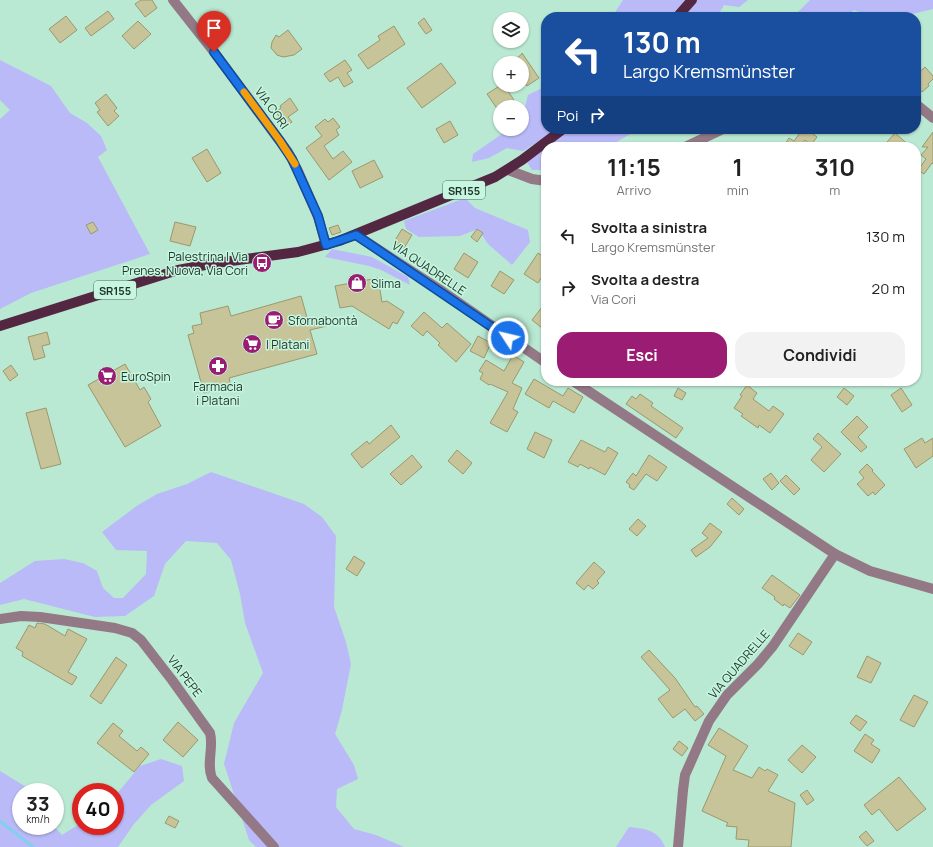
<!DOCTYPE html>
<html lang="it">
<head>
<meta charset="utf-8">
<style>
	body { margin:0; font-family:Manrope,sans-serif; background:#f2f2f2; color:#222; height:100vh; display:flex; flex-direction:column; font-size:15px; white-space:nowrap }
	* { box-sizing:border-box; margin:0 }
	p { font-size:13px; color:#767676 }
	.icon { flex:none; width:22px; height:22px; fill:none; stroke:currentColor; stroke-width:2; stroke-linecap:round; stroke-linejoin:round }
	.map { position:relative; flex:1; overflow:hidden }
	.side { position:absolute; left:541px; top:142px; width:380px; height:244px; display:flex; flex-direction:column; background:#fff; border-radius:16px; box-shadow:0 1px 3px #0004 }
	.side>* { flex:none }
	.top-card { position:absolute; left:541px; top:12px; width:380px; height:122px; border-radius:16px; box-shadow:0 1px 3px #0004; background:#1a4fa0; color:#fff; overflow:hidden }
	.controls { position:absolute; left:493px; top:12px; display:grid; gap:8px }
	.controls a { display:grid; place-items:center; width:36px; height:36px; border-radius:50%; background:#fff; box-shadow:0 1px 3px #0004; font-size:20px }
	.speed { position:absolute; left:12px; top:783px; display:flex; gap:8px; font-size:20px; font-weight:700; text-align:center }
	.speed>* { display:grid; place-content:center; width:52px; height:52px; border-radius:50%; background:#fff; box-shadow:0 1px 3px #0004; line-height:1 }
	.speed small { font-size:10px; font-weight:400 }
	.speed .limit { border:6px solid #d22; background:#fff; color:#111 }
	.pin { position:absolute; display:grid; place-items:center; width:34px; height:34px; color:#fff; margin:-41px -17px; border-radius:50% 50% 50% 0; rotate:-45deg; box-shadow:0 0 4px #0007 }
	.pin .icon { rotate:45deg }
	.me { position:absolute; width:44px; margin:-22px; rotate:305deg; stroke-linejoin:round; filter:drop-shadow(0 0 3px #0008) }
	.turn { display:flex; align-items:center; gap:14px; height:84px; padding:0 16px; font-size:18px }
	.turn .icon { width:52px; height:52px; stroke-width:2.5 }
	.turn b { display:block; font-size:28px; line-height:34px }
	.then { display:flex; align-items:center; height:38px; padding:0 16px; background:#0003; gap:8px; font-size:15px }
	.eta { display:flex; justify-content:space-evenly; align-items:center; height:68px; text-align:center }
	.eta b { font-size:24px; font-weight:700; line-height:28px }
	.cta { display:flex; gap:8px; margin-top:auto; padding:8px 16px }
	.cta a { flex:1; height:46px; border-radius:16px; background:#9b1d73; color:#fff; font-size:16px; font-weight:700; line-height:46px; text-align:center }
	.cta a+a { background:#f2f2f2; color:#222 }
	ul { padding:0; list-style:none }
	li { display:flex; align-items:center; gap:12px; height:52px; padding:0 16px }
	li div { flex:1 }
	li b { display:block; font-size:15px }
	li em { font-style:normal }
	.map>svg:first-child { display:block }
	.green { fill:#babaf8 }
	.lines { fill:none; stroke-linecap:round; stroke-linejoin:round }
	.stream { stroke:#81d0ee; stroke-width:3 }
	.building { fill:#c6c498; stroke:#9b986e }
	.minor { stroke:#937886; stroke-width:10 }
	.major { stroke:#532742; stroke-width:10 }
	.route-casing { stroke:#114b97; stroke-width:10 }
	.route { stroke:#1a73e8; stroke-width:7 }
	.slow { stroke:#f59e0b; stroke-width:7 }
	.labels { text-anchor:middle; dominant-baseline:central; stroke-width:3; stroke-linejoin:round; paint-order:stroke }
	.shield { fill:#c6f6df; stroke:#516d60; stroke-width:1 }
	.shield-label { font-size:11px; font-weight:bold; fill:#1f3229 }
	.street-label { font-size:12px; fill:#1f3229; stroke:#c6f6df }
	.poi-label { font-size:12px; fill:#1f3229; stroke:#c6f6df; text-anchor:start }
</style>
</head>
<body>
<div class="map">
<svg width="933" height="847" viewBox="0 0 933 847">
	<rect width="100%" height="100%" fill="#b9e9d2"/>
	<g class="green">
		<path d="M623,0H689L674,17H612Z"/>
		<path d="M697,0H748L739,7L724,5L717,17H681Z"/>
		<path d="M810,0H933V9L900,17H872L854,10L845,17H793Z"/>
		<path d="M0,60L51,86L70,113L87,123L101,136L107,150L98,157L150,254L31,293L0,309V119L10,110L0,100Z"/>
		<path d="M546,86V129H558L523,151L507,148L489,158L472,162L473,154L509,129H522V118L528,95Z"/>
		<path d="M569,129H635L632,133L608,147H546Z"/>
		<path d="M546,147V170H532L527,162Z"/>
		<path d="M465,198L475,208L528,230L530,242L512,265L488,244L478,229L460,236L419,237L406,229L404,221Z"/>
		<path d="M332,249L372,257L408,277L410,285L381,270L369,266L325,257Z"/>
		<path d="M211,472L304,504L322,517L336,536L334,607L346,642L351,664L342,710L335,734L354,765L358,779L337,789L336,807L354,829L376,835L404,847H256L249,840L224,764L234,723L263,673L245,623L240,594L231,560L217,543L186,541L165,564L154,596L125,616L95,617L24,599L0,605V583L35,561L64,559L83,563L97,571L103,588L114,598H123L146,574L147,551L116,550L102,532L138,505L157,494L187,484Z"/>
		<path d="M161,759L182,766L184,781L151,805L134,824L118,847H0V771L31,790L32,792H21V826H54L62,835L81,823V826H115V796L140,766Z"/>
		<path d="M629,827C647,829 658,830 665,847H616Z"/>
	</g>
	<g class="lines">
		<path class="stream" d="M0,821L33,847"/>
	</g>
	<g class="building">
		<path d="M141,0H152L157,8L145,17L135,4Z"/>
		<path d="M108,11L114,19L91,36L85,28Z"/>
		<path d="M66,16L77,30L60,43L49,29Z"/>
		<path d="M424,18L432,30L426,34L418,23Z"/>
		<path d="M138,21L151,34L134,49L122,36Z"/>
		<path d="M394,26L405,44L368,69L358,55L380,40L378,36Z"/>
		<path d="M288,30L302,49L294,55L283,57L277,55L271,48L272,42L276,35L279,37Z"/>
		<path d="M522,53L539,78L527,86L522,79V63H510L522,54Z"/>
		<path d="M345,60L352,70L347,73L353,82L344,87L338,77L330,82L324,74Z"/>
		<path d="M441,63L456,83L422,108L407,88Z"/>
		<path d="M925,67L933,76V79L928,84L929,86L922,92L916,85V75Z"/>
		<path d="M501,85H504L514,100L503,107H500L498,110L487,94Z"/>
		<path d="M106,94L117,108L114,111L119,116L108,126L97,112L100,110L95,103Z"/>
		<path d="M290,98L298,110L288,117L292,122L286,126L276,112L281,108L280,106Z"/>
		<path d="M333,118L340,127L336,130L339,135L324,146L333,159L343,151L352,162L329,180L306,148L322,136L315,127L325,119L328,122Z"/>
		<path d="M450,121L458,135L444,143L436,129Z"/>
		<path d="M803,129H807L817,137L811,145L805,140L801,146L802,147H783L789,138L794,141Z"/>
		<path d="M933,132V164L932,163L924,174L918,170L926,159L921,155L928,147H922Z"/>
		<path d="M895,133L911,147H893L887,142Z"/>
		<path d="M207,149L221,173L207,182L192,158Z"/>
		<path d="M374,160L383,177L360,188L352,171Z"/>
		<path d="M93,222L98,230L91,234L86,225Z"/>
		<path d="M175,222L196,227L190,246L170,241Z"/>
		<path d="M338,225L341,232L332,235L329,228Z"/>
		<path d="M402,229L412,235L404,248L394,242Z"/>
		<path d="M477,229L483,233L477,242L471,237Z"/>
		<path d="M546,247V271L538,283L524,274L538,253L541,255Z"/>
		<path d="M464,253L478,262L468,278L454,269Z"/>
		<path d="M500,271L514,280L504,294L491,286Z"/>
		<path d="M378,278L382,302L387,301L404,312L397,324L393,322L389,329L352,306L340,308L335,286Z"/>
		<path d="M301,296L308,321L324,317L327,326L310,330L317,354L229,378L231,386L204,393L188,335L194,333L192,326L202,324L200,313L228,306L231,316Z"/>
		<path d="M546,302V324L542,328L532,320Z"/>
		<path d="M424,312L442,328L447,323L471,344L456,362L438,345L440,343L427,331L423,336L411,326Z"/>
		<path d="M47,332L50,344L42,346L45,357L34,360L28,337Z"/>
		<path d="M478,336L491,343L484,358L470,351Z"/>
		<path d="M513,355L524,362L512,383L522,388L513,409L518,412L507,432L490,423L508,392L490,384L489,385L480,379L483,373L479,371L486,360L504,371Z"/>
		<path d="M125,364L140,390L144,387L151,399L148,402L161,426L125,447L88,385Z"/>
		<path d="M11,365L18,375L10,381L3,371Z"/>
		<path d="M534,379L563,396L568,388L583,397L574,413L553,401L549,408L525,394Z"/>
		<path d="M747,385L757,393L753,399L769,411L773,406L784,414L770,433L759,425L758,428L741,416L743,414L734,408L742,396L740,395Z"/>
		<path d="M678,388L686,393L682,400L674,396Z"/>
		<path d="M844,388L854,396L847,405L837,397Z"/>
		<path d="M901,388L912,405L902,412L891,395Z"/>
		<path d="M640,394L653,403L651,406L683,428L676,438L626,404L632,396L636,399Z"/>
		<path d="M46,408L61,464L41,469L26,413Z"/>
		<path d="M857,416L868,427L858,437L867,447L861,452L841,432Z"/>
		<path d="M391,425L400,437L362,468L351,454L367,441L369,444Z"/>
		<path d="M535,432L552,440L544,458L527,449Z"/>
		<path d="M818,433L841,454L824,472L811,460L822,447L813,439Z"/>
		<path d="M922,438L925,443L933,438V456L916,468L904,449Z"/>
		<path d="M581,440L605,452L608,447L618,453L605,475L590,467L589,469L580,464L578,467L568,462Z"/>
		<path d="M457,450L472,463L463,474L448,461Z"/>
		<path d="M412,455L422,467L401,485L390,474Z"/>
		<path d="M649,455L667,467L657,481L646,474L634,490L629,487L630,485L626,482L633,473L636,476Z"/>
		<path d="M867,464L873,470L872,471L885,485L875,495L873,492L868,496L857,484L864,478L859,472Z"/>
		<path d="M771,473L779,483L772,490L763,479Z"/>
		<path d="M786,475L800,489L794,495L780,481Z"/>
		<path d="M732,498L744,509L739,515L727,504Z"/>
		<path d="M638,519L646,526L637,536L629,529Z"/>
		<path d="M710,523L722,532L710,547L696,557L691,550L708,538L702,533Z"/>
		<path d="M354,556L365,563L357,576L346,569Z"/>
		<path d="M594,562L605,572L597,581L599,583L593,589L588,585L584,590L576,583Z"/>
		<path d="M772,575L800,595L790,608L784,604L783,606L774,599L775,597L762,588Z"/>
		<path d="M37,623L45,624L65,636L68,629L87,639L68,672L77,677L72,685L22,656L23,652L16,648L29,625L35,628Z"/>
		<path d="M798,633L812,642L803,655L789,646Z"/>
		<path d="M649,650L675,678L695,707L697,706L704,714L695,721L685,709L673,718L658,699L670,690L641,657Z"/>
		<path d="M867,656L881,663L871,683L857,677Z"/>
		<path d="M116,657L127,665L101,704L90,696Z"/>
		<path d="M914,695L928,702L914,727L900,720Z"/>
		<path d="M856,715L867,722L860,731L850,723Z"/>
		<path d="M178,722L198,740L183,757L163,740Z"/>
		<path d="M113,723L123,731L119,736L137,751L141,747L149,754L134,772L97,743Z"/>
		<path d="M719,728L748,746L733,770L752,778L759,767L765,771L767,769L778,775L768,791L795,803L791,847H748L749,840L736,839L737,827L726,826L728,823L702,811L726,756L708,745Z"/>
		<path d="M865,734L874,740L871,744L880,750L872,763L854,751Z"/>
		<path d="M679,741L688,748L682,756L673,749Z"/>
		<path d="M802,745L816,757L802,773L788,760Z"/>
		<path d="M899,777L926,809L897,831L879,809L872,815L864,805Z"/>
		<path d="M807,790L814,800L807,805L800,795Z"/>
		<path d="M169,816L179,821L175,828L165,823Z"/>
		<path d="M866,831L874,841L867,846L859,837Z"/>
	</g>
	<g class="lines">
		<g class="minor">
			<path d="M173,0L214,52L288,152L298,171L318,217L326,245"/>
			<path d="M916,104L933,118"/>
			<path d="M685,147L723,129"/>
			<path d="M508,170L532,179L546,181"/>
			<path d="M356,235L442,291L546,363"/>
			<path d="M573,381L835,554L870,571L933,589"/>
			<path d="M0,619L21,616L40,617L115,628L132,633L141,640L172,680L210,733C214,748 206,763 212,778L274,847"/>
			<path d="M678,847L683,790L685,775L709,721L727,695L758,664L773,646L835,554"/>
		</g>
		<g class="major">
			<path d="M677,17L692,0"/>
			<path d="M0,326L178,270L216,263L298,252L339,241L495,177L522,160L563,129"/>
		</g>
	</g>
	<g class="lines">
		<g class="route-casing">
			<path id="route" d="M214,52L280,141L292,159L318,216L326,245L356,235L508,338"/>
		</g>
		<use href="#route" class="route"/>
		<path class="slow" d="M244,92L280,141L295,164"/>
	</g>
	<defs>
		<g id="bus-disc" transform="scale(1)"><circle r="9.5" fill="#9b1d73" stroke="#c6f6df"/><path d="M-5-6H5V4H4V6H2V4H-2V6H-4V4H-5ZM-3.5-4V0h7V-4ZM-3.5 1.2v1.5H-2V1.2ZM2 1.2v1.5H3.5V1.2Z" fill="#fff"/></g>
		<g id="shop-disc" transform="scale(1)"><circle r="9.5" fill="#9b1d73" stroke="#c6f6df"/><path d="M-5-2.5h2.3a2.7 3.5 0 0 1 5.4 0H5L5.5 6h-11ZM-1.5-2.5h3a1.5 2.3 0 0 0-3 0Z" fill="#fff"/></g>
		<g id="cafe-disc" transform="scale(1)"><circle r="9.5" fill="#9b1d73" stroke="#c6f6df"/><path d="M-5.5-4.5H6V0H3Q3 3.5 0 3.5H-2.5Q-5.5 3.5-5.5 0ZM3-3.2v2h1.7v-2ZM-6 4.5H4V6H-6Z" fill="#fff"/></g>
		<g id="supermarket-disc" transform="scale(1)"><circle r="9.5" fill="#9b1d73" stroke="#c6f6df"/><path d="M-6-5.5h2.5l.6 2H6L4.5 2H-2.5L-4.4-4H-6ZM-1.5 3.2a1.3 1.3 0 1 0 .1 0ZM3 3.2a1.3 1.3 0 1 0 .1 0Z" fill="#fff"/></g>
		<g id="pharmacy-disc" transform="scale(1)"><circle r="9.5" fill="#9b1d73" stroke="#c6f6df"/><path d="M-2-6h4v4h4v4h-4v4h-4v-4h-4v-4h4Z" fill="#fff"/></g>
	</defs>
	<g fill-rule="evenodd">
		<use href="#bus-disc" x="262" y="263"/>
		<use href="#shop-disc" x="357" y="283"/>
		<use href="#cafe-disc" x="274" y="320"/>
		<use href="#supermarket-disc" x="252" y="344"/>
		<use href="#pharmacy-disc" x="218" y="366"/>
		<use href="#supermarket-disc" x="107" y="376"/>
	</g>
	<g class="labels">
		<g class="shield">
			<rect x="443" y="181" width="42" height="18" rx="3"/>
			<rect x="94" y="281" width="42" height="18" rx="3"/>
		</g>
		<g class="shield-label">
			<text x="464" y="190">SR155</text>
			<text x="115" y="290">SR155</text>
		</g>
		<g class="street-label">
			<text transform="translate(272 108) rotate(54)">VIA CORI</text>
			<text transform="translate(429 268) rotate(34)">VIA QUADRELLE</text>
			<text transform="translate(739 664) rotate(-49)">VIA QUADRELLE</text>
			<text transform="translate(185 676) rotate(53)">VIA PEPE</text>
		</g>
		<g class="poi-label">
			<text x="248" y="256" text-anchor="end">Palestrina | Via<tspan x="248" dy="14">Prenes. Nuova, Via Cori</tspan></text>
			<text x="371" y="283">Slima</text>
			<text x="288" y="320">Sfornabontà</text>
			<text x="266" y="344">I Platani</text>
			<text x="121" y="376">EuroSpin</text>
			<text x="218" y="386" text-anchor="middle">Farmacia<tspan x="218" dy="14">i Platani</tspan></text>
		</g>
	</g>
</svg>
<div class="controls">
<a><svg class="icon" aria-label="layers" viewBox="0 0 24 24"><path d="M12 4l9 5-9 5-9-5zM3 14l9 5 9-5"/></svg></a>
<a>+</a>
<a>−</a>
</div>
<div class="speed"><div>33<small>km/h</small></div><div class="limit">40</div></div>
<div class="pin" style="left:214px;top:52px;background:#d93025"><svg class="icon" aria-label="arrive" viewBox="0 0 24 24"><path d="M6 21V4h12l-3 4 3 4H6"/></svg></div>
<svg class="me" style="left:508px;top:338px" viewBox="-20 -20 40 40"><circle r="17" fill="#1a73e8" stroke="#fff" stroke-width="3"/><path d="M0-11L8 9 0 5-8 9z" fill="#fff"/></svg>
<div class="top-card">
<div class="turn"><svg class="icon" aria-label="left" viewBox="0 0 24 24"><path d="M17 20v-9H6M10 6l-5 5 5 5"/></svg><div><b>130 m</b>Largo Kremsmünster</div></div>
<div class="then">Poi<svg class="icon" aria-label="right" viewBox="0 0 24 24"><path d="M7 20v-9h11M14 6l5 5-5 5"/></svg></div>
</div>
<section class="side">
<div class="eta">
<div><b>11:15</b><p>Arrivo</p></div>
<div><b>1</b><p>min</p></div>
<div><b>310</b><p>m</p></div>
</div>
<ul>
<li><svg class="icon" aria-label="left" viewBox="0 0 24 24"><path d="M17 20v-9H6M10 6l-5 5 5 5"/></svg><div><b>Svolta a sinistra</b><p>Largo Kremsmünster</p></div><em>130 m</em></li>
<li><svg class="icon" aria-label="right" viewBox="0 0 24 24"><path d="M7 20v-9h11M14 6l5 5-5 5"/></svg><div><b>Svolta a destra</b><p>Via Cori</p></div><em>20 m</em></li>
</ul>
<div class="cta"><a>Esci</a><a>Condividi</a></div>
</section>
</div>
</body>
</html>
